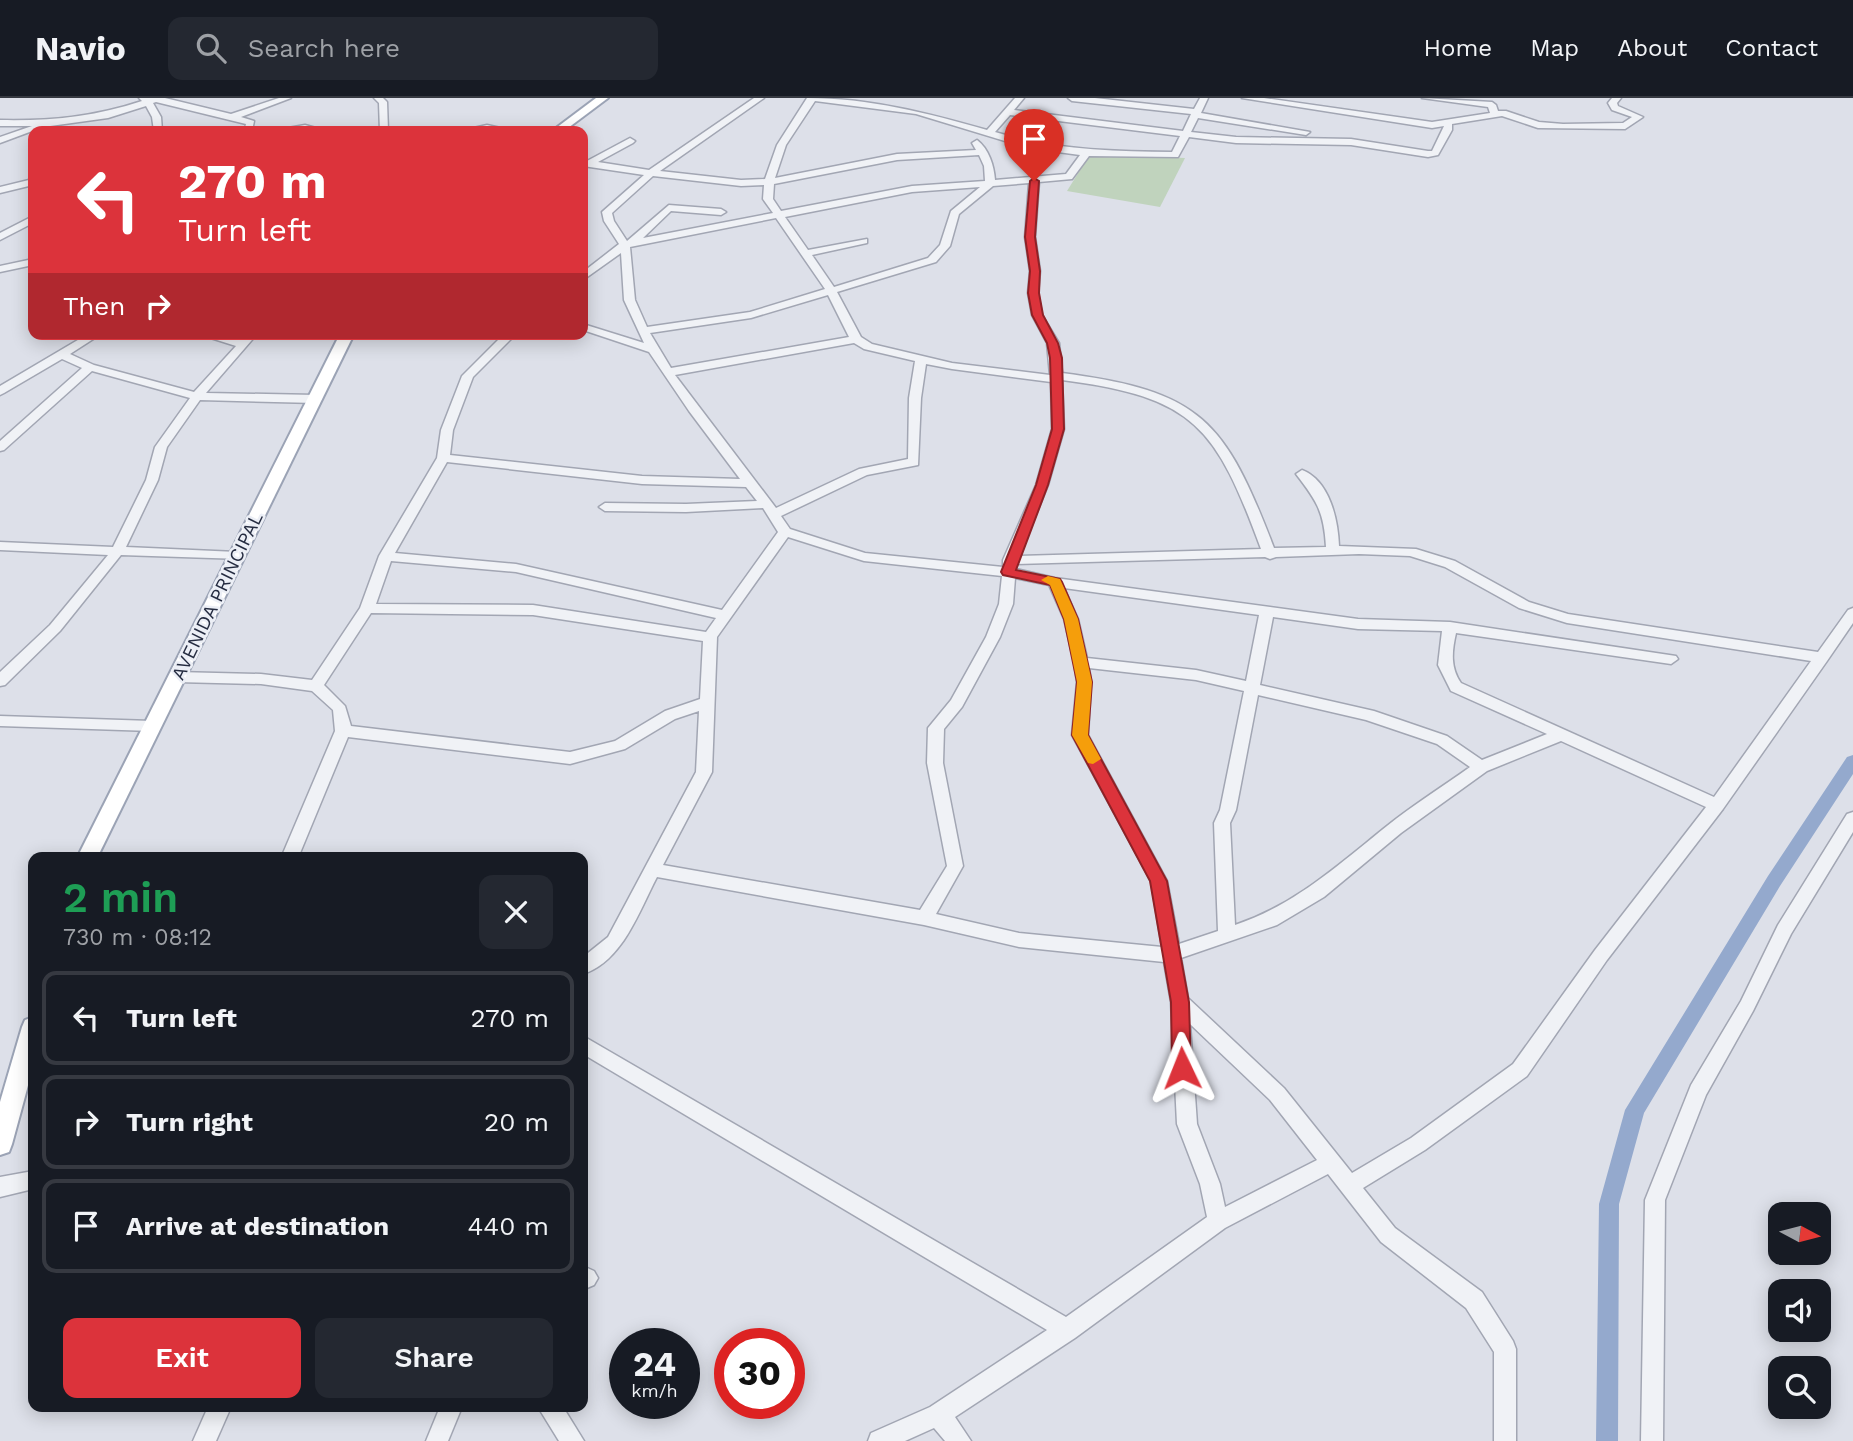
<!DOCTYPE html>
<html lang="en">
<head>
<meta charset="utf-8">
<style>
	body { margin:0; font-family:"Work Sans",sans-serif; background:#242831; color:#f1f3f6; height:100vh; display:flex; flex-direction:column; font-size:26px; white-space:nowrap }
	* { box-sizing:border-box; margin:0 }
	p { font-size:23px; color:#9ea1a6 }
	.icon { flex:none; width:38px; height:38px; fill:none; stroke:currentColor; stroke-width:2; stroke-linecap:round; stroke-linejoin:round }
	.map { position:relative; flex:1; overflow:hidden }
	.drawer { position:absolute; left:28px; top:754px; width:560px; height:560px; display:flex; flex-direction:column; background:#171b24; border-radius:14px; box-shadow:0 4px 18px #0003 }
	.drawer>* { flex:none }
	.top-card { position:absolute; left:28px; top:28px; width:560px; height:214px; border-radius:14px; box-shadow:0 4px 18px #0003; background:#dc333b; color:#fff; overflow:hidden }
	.needle { width:46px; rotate:97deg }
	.controls { position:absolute; left:1768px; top:1104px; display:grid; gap:14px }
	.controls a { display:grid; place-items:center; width:63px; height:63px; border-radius:14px; background:#171b24; box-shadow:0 4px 18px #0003; font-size:35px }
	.speed { position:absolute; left:609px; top:1230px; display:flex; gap:14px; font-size:35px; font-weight:700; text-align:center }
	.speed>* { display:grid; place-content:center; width:91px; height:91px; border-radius:50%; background:#171b24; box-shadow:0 4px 18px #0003; line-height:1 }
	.speed small { font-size:18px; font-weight:400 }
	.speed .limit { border:10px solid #d22; background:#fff; color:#111 }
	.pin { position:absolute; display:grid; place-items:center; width:60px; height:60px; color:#fff; margin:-72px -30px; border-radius:50% 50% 50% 0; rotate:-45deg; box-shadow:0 0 7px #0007 }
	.pin .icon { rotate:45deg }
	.me { position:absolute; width:77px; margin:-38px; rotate:358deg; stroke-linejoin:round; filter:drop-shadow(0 0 5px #0008) }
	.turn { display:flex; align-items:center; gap:24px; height:147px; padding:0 35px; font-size:32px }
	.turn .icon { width:91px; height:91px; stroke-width:2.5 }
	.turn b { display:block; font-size:49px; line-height:60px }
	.then { display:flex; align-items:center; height:66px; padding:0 35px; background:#0003; gap:14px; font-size:26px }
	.round { display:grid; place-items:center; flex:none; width:74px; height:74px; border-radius:14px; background:#242831 }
	.head { display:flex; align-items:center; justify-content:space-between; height:119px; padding:0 35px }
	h1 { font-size:42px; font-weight:600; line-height:52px; color:#1e9e55 }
	.primary-button { display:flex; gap:14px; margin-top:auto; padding:14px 35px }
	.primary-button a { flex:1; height:80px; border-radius:14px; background:#dc333b; color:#fff; font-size:28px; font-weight:600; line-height:80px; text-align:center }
	.primary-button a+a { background:#242831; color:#f1f3f6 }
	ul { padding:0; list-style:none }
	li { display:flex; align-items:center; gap:21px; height:94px; margin:0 14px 10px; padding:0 21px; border:4px solid #363941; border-radius:14px }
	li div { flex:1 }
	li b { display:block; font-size:26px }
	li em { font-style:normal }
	header { display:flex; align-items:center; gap:42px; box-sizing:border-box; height:98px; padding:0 35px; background:#171b24; border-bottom:2px solid #363941 }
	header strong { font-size:33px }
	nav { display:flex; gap:38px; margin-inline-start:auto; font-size:24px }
	.search { width:490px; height:63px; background:#242831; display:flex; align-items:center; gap:18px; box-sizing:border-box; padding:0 24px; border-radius:14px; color:#9ea1a6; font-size:26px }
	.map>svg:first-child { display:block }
	.green { fill:#c0d3bd }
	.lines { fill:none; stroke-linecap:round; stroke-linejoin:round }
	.canal { fill:#94a9cd; fill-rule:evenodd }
	.minor-casing { stroke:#a2a6b3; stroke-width:3 }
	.major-casing { stroke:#9ba3b5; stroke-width:4 }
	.minor { fill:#f0f2f6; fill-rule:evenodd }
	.major { fill:#fff; fill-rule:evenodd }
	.route { fill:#dc333b; stroke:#8f2126; stroke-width:2 }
	.slow { fill:#f59e0b }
	.labels { text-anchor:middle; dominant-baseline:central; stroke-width:5; stroke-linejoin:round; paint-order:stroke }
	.street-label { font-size:19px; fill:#252c41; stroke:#eceff6 }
</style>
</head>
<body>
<header>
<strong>Navio</strong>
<div class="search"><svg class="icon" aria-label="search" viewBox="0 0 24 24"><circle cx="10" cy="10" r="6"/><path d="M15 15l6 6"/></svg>Search here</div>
<nav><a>Home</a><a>Map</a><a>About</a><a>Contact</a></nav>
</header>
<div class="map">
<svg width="1853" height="1343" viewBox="0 0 1853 1343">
	<rect width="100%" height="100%" fill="#dde0e9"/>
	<path class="green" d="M1090,56L1185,60L1160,109L1067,93Z"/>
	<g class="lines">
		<path class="canal" d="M1853,657V676L1780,788L1644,1015L1619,1106L1618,1343H1596L1599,1106L1625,1012L1768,778L1847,659Z"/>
		<g class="minor-casing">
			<g id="minor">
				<path d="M139,0H165L231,16L279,0H291L241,19L254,23L252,33H244L246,26L156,4L153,5L161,19L162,33H154L152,19L146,8L108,20L43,29L0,45V39L32,28H0V22C50,23 94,19 142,3Z"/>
				<path d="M374,0H383L387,4L388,33H380L379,5Z"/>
				<path d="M754,0H764L660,73L741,82L765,81L777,47L807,0C869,0 928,15 987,32L1015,0H1024L1014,12L1183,33L1191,16L1072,3L1068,0H1095L1194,11L1200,0H1208L1201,15L1310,34L1306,37L1198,20L1191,34L1236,39L1351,41L1428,53H1432L1444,28L1432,30L1242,0H1264L1432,24L1490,15L1488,9L1422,0L1492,4L1496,7L1498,13H1506L1539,24L1563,26L1623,25L1632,19L1612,12L1608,5L1612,0H1621L1617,5L1618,8L1643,19L1625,31L1538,30L1502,18L1452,26V32L1438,57L1428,59L1351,47L1236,45L1189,39L1178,59L1089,58L1072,81L1039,84L1035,139L1040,173L1038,195L1042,217L1059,245L1062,275C1201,293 1225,322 1274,450L1326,449C1324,414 1317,403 1296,376L1302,372C1330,383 1338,422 1339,448L1416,451L1455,463L1529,504L1568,516L1818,554L1848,512L1853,510V525L1827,563L1723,711L1607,862L1527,978L1425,1052L1363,1090L1395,1130L1482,1194L1513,1243L1516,1251V1343H1494V1254L1466,1210L1381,1144L1328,1076L1225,1130L1075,1240L955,1319L971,1343H945L934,1330L905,1343H868L871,1335L930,1309L1047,1232L583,956V938L1066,1219L1207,1119L1200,1086L1177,1026L1171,904L1164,864L1019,849L924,827L657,779C639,813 623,863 583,876V859L608,839L696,674L699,613L675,621L625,651L570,666L348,639L298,760H281L335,633L333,612L312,593L261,586L177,584L170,579L177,574L261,576L312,582L360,510L379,458L437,360L441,332L462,278L504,236H516L473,279L453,332L450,357L642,378L740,381L689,313L649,254L583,232V226L644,245L624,202L621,155L583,182V174L619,146L604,123L602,114L644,77L583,68V62L587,63L630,40L635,43L633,45L598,64L649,72ZM815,3L916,16L1028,50L1080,57L1066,76L995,82C994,68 989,51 977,42L972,45L976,52L897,56L775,80L786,47ZM1010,17L1180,38L1172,54C1111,53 1054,52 995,34ZM979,57L984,68L985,83L912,88L781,113L773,101L774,86L897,62ZM653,78L741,88L764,87L763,101L773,115L643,140L671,113L721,117L726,114L721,111L669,107L627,143L614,123L612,115ZM1029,85L1025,139L1030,173L1028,195L1032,217L1047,245L1050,277L952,265L872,246L861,239L837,194L936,164L950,148L959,116L993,88ZM980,89L951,113L940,147L928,160L834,189L812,157L867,145V141L808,152L785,119L912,94ZM776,120L825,191L750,214L647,229L635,202L630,149ZM828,197L849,239L671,270L650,235L751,220ZM854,245L864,251L915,263L909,300L908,361L859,371L776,410L675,277ZM926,266L952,271L1051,284L1052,331L1036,387L1003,462V469L865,455L790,431L781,418L867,377L918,367L921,300ZM1062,282C1195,299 1216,329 1261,451L1019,458L1048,387L1064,331ZM447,364L642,386L746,389L757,403L686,406L605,405L599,409L605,413L686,414L763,410L778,434L722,512L516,466L395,455ZM788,439L864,463L1002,478L999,506L986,539L951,602L928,630L927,665L947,768L920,812L663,767L712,674L717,539ZM1359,456L1410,458L1445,469L1519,510L1567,525L1811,563L1714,699L1461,585C1450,569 1452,553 1456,535L1671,566L1678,561L1676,558L1450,524L1358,521L1055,480L1016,471V466L1265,459L1270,461L1276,459ZM391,463L516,474L716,520L706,534L533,507L376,506ZM1015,480L1049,487L1064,521L1074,564L1077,584L1072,637L1151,783L1162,849L1019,835L936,816L963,768L943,665L944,631L962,609L1000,539L1013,506ZM1064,490L1259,517L1246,583L1196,572L1087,560L1078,521ZM371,515L533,517L703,543L700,601L665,613L615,643L570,654L351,628L345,608L324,587ZM1273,519L1358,531L1442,533L1438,567L1451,593L1547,636L1482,662L1447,638L1374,613L1260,587ZM1089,570L1196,582L1244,593L1220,712L1214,725L1218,833L1179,846L1167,783L1088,637L1091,584ZM1258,597L1366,622L1437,646L1470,669C1442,689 1413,707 1387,728C1338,767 1295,807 1235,827L1230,725L1236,712ZM1561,643L1706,709L1595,852L1513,966L1411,1040L1352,1075L1284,990L1188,900L1181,860L1277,827L1324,799L1401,735L1487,673ZM1190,926L1270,1002L1317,1062L1225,1109L1220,1086L1197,1026Z"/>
				<path d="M305,27L327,33H271Z"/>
				<path d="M487,27L515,33H460Z"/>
				<path d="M33,81V87L0,95V89Z"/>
				<path d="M33,118V125L0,142V135Z"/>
				<path d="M33,161V167L0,174V168Z"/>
				<path d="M88,236H101L70,256L94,267L194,294L236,248L198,236H217L241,242L246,236H257L206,295L316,297L322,301L316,305L200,302L167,349L158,382L126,449L237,454L244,458L242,461L121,457L60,533L5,587L0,588V574L50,527L108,457L0,452V444L113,449L146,382L155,349L190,300L92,273L4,352L0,353V343L82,270L62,261L4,295L0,297V288Z"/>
				<path d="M0,618L152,623L160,628L152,633L0,628Z"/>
				<path d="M1853,714V734L1791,836L1753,913L1706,997L1665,1102L1663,1343H1641L1645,1102L1691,987L1741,903L1778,827L1847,716Z"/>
				<path d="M33,1073V1091L0,1099V1079Z"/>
				<path d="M583,1168L594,1173L598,1180L594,1187L587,1190L583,1189Z"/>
				<path d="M208,1309H231L216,1343H193Z"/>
				<path d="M440,1309H462L448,1343H426Z"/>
				<path d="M538,1309H563L584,1343H559Z"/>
			</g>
		</g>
		<g class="major-casing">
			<g id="major">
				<path d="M596,0H608L564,33H552Z"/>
				<path d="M340,236H354L97,760H77Z"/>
				<path d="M33,919V969L12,1046L9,1054L0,1057V1004L22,929L25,922Z"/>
			</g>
		</g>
		<use href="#minor" class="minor"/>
		<use href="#major" class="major"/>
	</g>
	<path class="route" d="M1034,80L1039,83L1035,139L1040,173L1039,195L1043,217L1058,245L1062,260L1064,331L1048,387L1016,472L1060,481L1062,484L1078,521L1092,584L1088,637L1167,783L1189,904L1191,970L1189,975L1182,978L1175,975L1172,970L1171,904L1150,783L1072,637L1077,584L1064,521L1050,487L1003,477L1001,474L1036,387L1052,331L1050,260L1047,245L1032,217L1028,195L1030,173L1025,139L1030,83Z"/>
	<path class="slow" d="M1048,478L1060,481L1078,521L1092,584L1088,637L1101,661L1093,666L1088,665L1072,637L1077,584L1064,521L1050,487L1041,482Z"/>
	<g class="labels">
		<g class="street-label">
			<text transform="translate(217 498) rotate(-64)">AVENIDA PRINCIPAL</text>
		</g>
	</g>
</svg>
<div class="controls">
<a><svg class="needle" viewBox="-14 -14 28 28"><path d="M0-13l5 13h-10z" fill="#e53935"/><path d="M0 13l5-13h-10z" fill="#9ea1a6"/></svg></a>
<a><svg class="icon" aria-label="sound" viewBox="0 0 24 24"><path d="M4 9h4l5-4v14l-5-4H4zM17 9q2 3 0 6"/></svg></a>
<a><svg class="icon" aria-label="search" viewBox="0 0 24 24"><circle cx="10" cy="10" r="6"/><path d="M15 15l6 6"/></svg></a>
</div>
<div class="speed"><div>24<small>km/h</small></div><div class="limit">30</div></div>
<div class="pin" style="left:1034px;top:83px;background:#d93025"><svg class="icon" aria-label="arrive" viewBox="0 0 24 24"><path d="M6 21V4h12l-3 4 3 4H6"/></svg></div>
<svg class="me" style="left:1182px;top:970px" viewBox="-20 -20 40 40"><path d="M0-17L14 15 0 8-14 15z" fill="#dc333b" stroke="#fff" stroke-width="4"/></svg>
<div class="top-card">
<div class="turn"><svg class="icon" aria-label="left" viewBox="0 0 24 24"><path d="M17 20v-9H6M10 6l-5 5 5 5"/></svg><div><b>270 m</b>Turn left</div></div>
<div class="then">Then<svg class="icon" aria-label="right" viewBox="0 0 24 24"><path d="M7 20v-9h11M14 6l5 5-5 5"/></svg></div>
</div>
<section class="drawer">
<div class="head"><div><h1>2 min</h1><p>730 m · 08:12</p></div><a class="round"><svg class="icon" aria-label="close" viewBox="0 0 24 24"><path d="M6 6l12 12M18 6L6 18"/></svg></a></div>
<ul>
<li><svg class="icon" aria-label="left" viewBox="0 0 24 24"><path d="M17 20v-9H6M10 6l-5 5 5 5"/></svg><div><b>Turn left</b></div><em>270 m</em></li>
<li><svg class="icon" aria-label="right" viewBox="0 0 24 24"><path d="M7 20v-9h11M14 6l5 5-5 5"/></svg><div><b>Turn right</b></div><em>20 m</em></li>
<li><svg class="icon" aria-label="arrive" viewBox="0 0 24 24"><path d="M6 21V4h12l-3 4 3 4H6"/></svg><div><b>Arrive at destination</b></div><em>440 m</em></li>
</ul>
<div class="primary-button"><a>Exit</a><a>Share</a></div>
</section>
</div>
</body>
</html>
